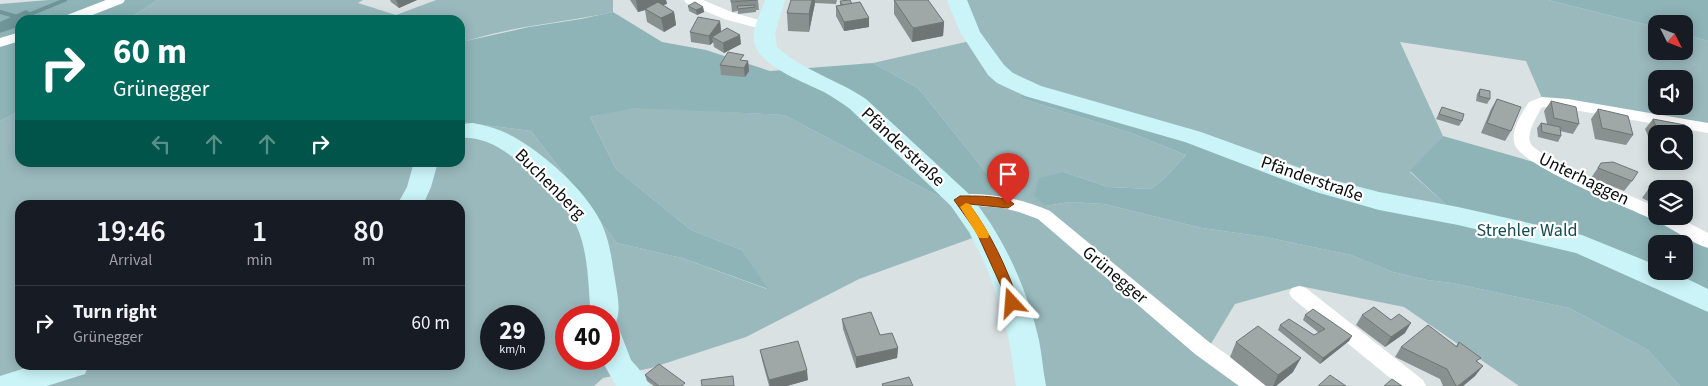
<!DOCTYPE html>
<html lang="en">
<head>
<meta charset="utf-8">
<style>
	body { margin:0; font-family:"Source Sans 3",sans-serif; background:#242831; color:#f1f3f6; height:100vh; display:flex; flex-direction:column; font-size:19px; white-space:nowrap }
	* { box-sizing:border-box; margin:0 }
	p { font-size:16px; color:#9ea1a6 }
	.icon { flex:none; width:28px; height:28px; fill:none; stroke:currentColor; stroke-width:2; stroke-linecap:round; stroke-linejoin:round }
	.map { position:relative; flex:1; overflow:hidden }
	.drawer { position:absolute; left:15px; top:200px; width:450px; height:170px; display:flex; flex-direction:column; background:#171b24; border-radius:15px; box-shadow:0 2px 12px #0003 }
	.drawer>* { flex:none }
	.top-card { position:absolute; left:15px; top:15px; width:450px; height:152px; border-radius:15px; box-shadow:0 2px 12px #0003; background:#00695c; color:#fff; overflow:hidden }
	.needle { width:32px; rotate:132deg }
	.tools { position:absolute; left:1648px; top:15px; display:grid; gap:10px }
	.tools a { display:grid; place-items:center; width:45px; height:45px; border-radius:10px; background:#171b24; box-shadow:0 2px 12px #0003; font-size:25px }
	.speed { position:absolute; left:480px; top:305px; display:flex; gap:10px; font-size:25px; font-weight:700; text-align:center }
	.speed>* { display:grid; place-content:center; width:65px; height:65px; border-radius:50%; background:#171b24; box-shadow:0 2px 12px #0003; line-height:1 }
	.speed small { font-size:12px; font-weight:400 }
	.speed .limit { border:8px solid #d22; background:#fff; color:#111 }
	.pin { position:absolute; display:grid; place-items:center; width:42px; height:42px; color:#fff; margin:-51px -21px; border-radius:50% 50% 50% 0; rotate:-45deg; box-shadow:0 0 5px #0007 }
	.pin .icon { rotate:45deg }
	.me { position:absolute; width:55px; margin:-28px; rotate:341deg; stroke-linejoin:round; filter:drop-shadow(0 0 4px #0008) }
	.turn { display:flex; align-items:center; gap:18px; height:105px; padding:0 15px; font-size:22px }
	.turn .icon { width:65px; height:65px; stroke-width:2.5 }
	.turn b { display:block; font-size:35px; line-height:42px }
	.lanes { display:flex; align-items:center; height:48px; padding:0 15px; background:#0003; justify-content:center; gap:25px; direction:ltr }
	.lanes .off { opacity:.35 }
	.eta { display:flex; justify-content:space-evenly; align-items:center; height:85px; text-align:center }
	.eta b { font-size:30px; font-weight:600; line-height:35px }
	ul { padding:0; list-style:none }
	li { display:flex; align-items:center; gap:15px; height:75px; padding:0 15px; border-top:1px solid #363941 }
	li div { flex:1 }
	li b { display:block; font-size:19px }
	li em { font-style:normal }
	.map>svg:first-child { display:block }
	.green { fill:#9ab9bd; fill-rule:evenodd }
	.forest { fill:#8eb4b8; fill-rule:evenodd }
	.water { fill:#6f9598 }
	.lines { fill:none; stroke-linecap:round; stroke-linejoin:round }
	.stream { stroke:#6f9598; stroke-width:4 }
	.street { fill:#fff; fill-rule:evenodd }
	.secondary { fill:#caf4f8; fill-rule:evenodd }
	.wall { fill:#899090 }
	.shaded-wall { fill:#6f7575 }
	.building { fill:#9fa7a7; stroke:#6f7575 }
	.route { fill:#b45309; stroke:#753606 }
	.slow { fill:#f59e0b }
	.labels { text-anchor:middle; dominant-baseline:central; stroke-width:4.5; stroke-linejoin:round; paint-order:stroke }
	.street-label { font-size:18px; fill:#090c0c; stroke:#fff }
	.park-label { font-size:18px; fill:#154d53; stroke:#fff }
</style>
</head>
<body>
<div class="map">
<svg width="1708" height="386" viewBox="0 0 1708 386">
	<rect width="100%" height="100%" fill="#d9e1e2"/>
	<g class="green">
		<path d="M158,0H363L358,3L396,15L436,0H613V12C563,23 509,26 460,43V20H126Z"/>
		<path d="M963,0H1548L1656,27V51H1684V34L1708,41V126L1542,98L1526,61L1400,42L1443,136L1410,172L1452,210L1381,198L1036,88L1003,71L982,38ZM1656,79H1684V106H1656Z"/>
		<path d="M970,41L1023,89L1020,98L1131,133L1186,155L1165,178L1151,189L1108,187L1064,172L1045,206L1070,202L1104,204L1202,228L1265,237L1351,255L1393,272L1427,280L1452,283L1569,308L1648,350L1680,386H1519L1404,307L1300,286L1235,304L1203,357L1245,386H1040L978,236L859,279L746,337L651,368L603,378L594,386H0V121L20,111V162H460V122L531,131L617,243L682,258L767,289L742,250L691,230L616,169L590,117L635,107L784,115L942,198L1015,200L993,181L918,88L873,63ZM20,205H460V365H20ZM491,316H534V359H491ZM566,316H609V359H566Z"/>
	</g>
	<g class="forest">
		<path d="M49,0H158L126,20H20V111L0,121V4Z"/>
		<path d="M1548,0H1708V41L1684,34V24H1656V27Z"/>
		<path d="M613,12L662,42L706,50L770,71L873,63L918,88L993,181L1016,201L942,198L784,115L635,108L590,117L616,169L691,230L742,250L768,289L682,258L617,243L531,131L460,122L461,42L529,27L581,19Z"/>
		<path d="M1023,89L1193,137L1325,186L1457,215L1410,171L1443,136L1558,169L1654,212L1656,216L1708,241V386H1680L1648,350L1569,308L1452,283L1427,280L1393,272L1351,255L1265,237L1202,228L1104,204L1070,202L1045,206L1034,196L1039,178L1064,172L1108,187L1151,189L1165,178L1186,155L1131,133L1020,98ZM1656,244H1684V271H1656Z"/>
	</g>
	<path class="water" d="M26,10L40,19L20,20V26L0,33V22Z"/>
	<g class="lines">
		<g class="stream">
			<path d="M0,12L18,17"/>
			<path d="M28,15L65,0"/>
		</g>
		<g class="street">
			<path d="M106,0H125L123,3L80,20H60L62,17Z"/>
			<path d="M684,0H703L734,13L770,23L772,26L770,29L765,30L724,19L686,3Z"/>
			<path d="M20,32V41L0,47V38Z"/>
			<path d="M1542,97L1568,99L1708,123V133L1568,109L1544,107L1541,108C1537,118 1525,133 1531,144C1538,157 1637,198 1656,207V216H1676L1708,233V248C1689,242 1672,228 1654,220C1627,207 1528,168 1516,147C1508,133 1522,113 1529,102Z"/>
			<path d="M960,194C991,193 1021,198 1050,211L1209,342L1263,380L1266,386H1239L1195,354L1038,219L1019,212L1003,208L954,204L951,200L954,196Z"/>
			<path d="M1299,286L1306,288L1423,380L1426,386H1400L1292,298L1289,293L1292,288Z"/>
		</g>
		<g class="secondary">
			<path d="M765,0H785L775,33L777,47C802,70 838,80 866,99L969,194C1003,235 1027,288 1039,340C1042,355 1043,371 1046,386H1016L1009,340L1000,305L986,266L969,232L951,206L850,109C842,103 833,97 824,92C804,82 758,66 754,41C752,27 761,13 765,0Z"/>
			<path d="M947,0H967L980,32L1004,65L1013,73L1041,86L1201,132L1333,180L1379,192L1458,207L1582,235L1656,265V271H1671L1708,289V312L1576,253L1458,225L1379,210L1316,192L1185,142L1025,96L997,83L988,75L960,32Z"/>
			<path d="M473,123C489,126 505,131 519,140C548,157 591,196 603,227C610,243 612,262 615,279C617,294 622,311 615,324L609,326L619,329L631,360L646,377L650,386H616L601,359H609V316H591C588,287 589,252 576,225C571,213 561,203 552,195C529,170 497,135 460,138V124Z"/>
			<path d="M414,162H438L431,187L423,205H397L407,187Z"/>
			<path d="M35,365H89L85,374L47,386H0V376Z"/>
		</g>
	</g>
	<g class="wall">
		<path d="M390,0H417L399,8L391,2Z"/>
		<path d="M630,0H666L667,4L663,5L674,12L676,25L664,32L647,22L645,10L638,12Z"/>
		<path d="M758,0L759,10H756V12L738,14V11L732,12L731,2Z"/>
		<path d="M791,0H837L836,4L815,3L809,32L788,31L787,13Z"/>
		<path d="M894,0L944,22L943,36L912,42L894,14Z"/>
		<path d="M840,1L852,4L869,18V27L844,31L836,16V6H840Z"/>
		<path d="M688,6L703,7L704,12L697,15L689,11Z"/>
		<path d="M720,21L721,31L741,44L724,53L714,47L713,42L710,45L691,42L690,32Z"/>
		<path d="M744,60L748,61L749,71L745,77L721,75L720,65Z"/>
		<path d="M1480,89L1490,99L1487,104L1476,101L1477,94Z"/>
		<path d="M1497,99L1511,131L1505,141L1481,133L1491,109Z"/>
		<path d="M1551,101L1579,124L1573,134L1560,131L1561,136L1558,142L1538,137L1537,128L1541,123L1547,124L1544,111Z"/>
		<path d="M1442,107L1462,121L1459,126L1436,119Z"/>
		<path d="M1598,109L1633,135L1626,145L1595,139L1591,119Z"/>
		<path d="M1653,119L1685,125L1692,142L1684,152V134H1656V146L1652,145L1645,129Z"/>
		<path d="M1601,163L1632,181L1624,191L1591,178Z"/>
		<path d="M1650,187L1656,189V205L1642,198Z"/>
		<path d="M1305,315L1352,336L1349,341L1320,364L1278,330L1280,325L1314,335L1319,333L1303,320Z"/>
		<path d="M1362,315L1391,320L1405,333L1385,347L1356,325Z"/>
		<path d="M842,319L880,335L898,348L897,358L856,368L843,329Z"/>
		<path d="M1236,342L1293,372L1276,386H1266L1230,357Z"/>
		<path d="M1459,342L1478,362L1475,376L1463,386H1443L1440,379L1395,357L1401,347L1456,346Z"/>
		<path d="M760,350L808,380L787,386H769L762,360Z"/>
		<path d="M645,375L685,386H654L647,381Z"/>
	</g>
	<g class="shaded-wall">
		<path d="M396,0H417L399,8Z"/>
		<path d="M636,0H666L667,4L646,9H645V10L638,12Z"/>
		<path d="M812,0H815V3L809,32V14Z"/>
		<path d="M703,7L704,12L697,15L696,10Z"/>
		<path d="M674,12L676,25L664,32L661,18Z"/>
		<path d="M869,18V27L844,31V22Z"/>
		<path d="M720,21L721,31L712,37L713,42L710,45L709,36Z"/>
		<path d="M944,22L943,36L912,42L913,28Z"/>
		<path d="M740,35L741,44L724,53L723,43Z"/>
		<path d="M748,61L749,71L745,77L744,68Z"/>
		<path d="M1411,323L1405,333L1385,347L1391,337Z"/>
		<path d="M1352,336L1349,341L1320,364L1323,358Z"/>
		<path d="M898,348L897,358L856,368V357Z"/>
		<path d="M1301,358L1293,372L1276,386H1273L1278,375Z"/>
		<path d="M1483,366L1475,376L1463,386H1458Z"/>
		<path d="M807,370L808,380L787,386H770L769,380Z"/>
	</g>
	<g class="building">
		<path d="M731,0H757L731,2Z"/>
		<path d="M791,0H812L809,14L787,13Z"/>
		<path d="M850,0L852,4L842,5L840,1Z"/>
		<path d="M894,0H928L944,22L913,28Z"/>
		<path d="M658,2L674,12L661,18L645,9Z"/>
		<path d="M695,2L703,7L696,10L688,6Z"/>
		<path d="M860,2L869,18L844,22L836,6Z"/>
		<path d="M755,5V7L738,9L737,6Z"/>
		<path d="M698,17L720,21L709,36L690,32Z"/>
		<path d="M727,28L740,35L723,43L712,37Z"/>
		<path d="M728,52L744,55L740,60L748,61L744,68L720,65Z"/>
		<path d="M1480,89L1490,91V99L1479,96Z"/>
		<path d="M1497,99L1521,107L1511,131L1487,123Z"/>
		<path d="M1551,101L1576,107L1579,124L1554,118Z"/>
		<path d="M1442,107L1464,114L1462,121L1439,114Z"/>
		<path d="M1598,109L1628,116L1633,135L1602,128Z"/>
		<path d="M1653,119L1685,125L1692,142L1684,140V134H1659Z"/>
		<path d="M1541,123L1560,127L1561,136L1542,132Z"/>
		<path d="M1613,162L1638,172L1632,181L1598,168L1601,163Z"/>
		<path d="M1656,181L1671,189H1656V191L1650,187Z"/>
		<path d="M1684,195L1687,197L1684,200Z"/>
		<path d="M1374,307L1391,320L1399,314L1411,323L1391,337L1362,315Z"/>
		<path d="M1313,309L1352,336L1323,358L1280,325L1289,319L1314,335L1325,329L1305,315Z"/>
		<path d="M871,312L880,335L892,333L898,348L856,357L842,319Z"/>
		<path d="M1428,325L1457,347L1459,342L1481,358L1476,361L1483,366L1458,386H1456L1447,369L1401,347Z"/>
		<path d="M1258,326L1301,358L1278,375L1236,342Z"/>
		<path d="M798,341L807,370L769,380L760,350Z"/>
		<path d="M659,364L685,383L681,386H659L645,375Z"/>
		<path d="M1330,375L1346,386H1318Z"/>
		<path d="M733,376L734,386H702L701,380Z"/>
		<path d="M909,377L913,386H883L882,384Z"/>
		<path d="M1392,379L1402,386H1384Z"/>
	</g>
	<path class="route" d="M960,196C972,196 1006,195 1014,204L1008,208L969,204C991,234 1007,268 1019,303L1017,307H1008L1001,286L976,231L954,200Z"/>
	<path class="slow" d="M966,203L970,204L988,232L989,235L988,238H979L960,207Z"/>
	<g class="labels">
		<g class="street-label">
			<text transform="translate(903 147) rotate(43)">Pfänderstraße</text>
			<text transform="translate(1312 179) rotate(19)">Pfänderstraße</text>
			<text transform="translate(1584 179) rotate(26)">Unterhaggen</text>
			<text transform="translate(550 184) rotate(45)">Buchenberg</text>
			<text transform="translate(1115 275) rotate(40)">Grünegger</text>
		</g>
		<g class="park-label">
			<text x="1527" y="230">Strehler Wald</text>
		</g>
	</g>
</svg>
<div class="tools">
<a><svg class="needle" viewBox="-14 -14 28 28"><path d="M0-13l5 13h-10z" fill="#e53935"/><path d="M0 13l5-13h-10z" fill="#9ea1a6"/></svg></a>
<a><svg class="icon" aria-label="sound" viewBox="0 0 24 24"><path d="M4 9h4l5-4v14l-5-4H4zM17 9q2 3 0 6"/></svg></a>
<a><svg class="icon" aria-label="search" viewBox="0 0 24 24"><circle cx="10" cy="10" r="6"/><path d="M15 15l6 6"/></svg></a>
<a><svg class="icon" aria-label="layers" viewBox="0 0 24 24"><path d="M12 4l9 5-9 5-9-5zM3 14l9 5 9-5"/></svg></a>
<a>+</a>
</div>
<div class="speed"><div>29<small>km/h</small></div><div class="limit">40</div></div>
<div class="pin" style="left:1008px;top:204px;background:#d93025"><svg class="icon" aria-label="arrive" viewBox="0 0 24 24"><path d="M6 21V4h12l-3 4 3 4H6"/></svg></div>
<svg class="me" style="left:1012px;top:303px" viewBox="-20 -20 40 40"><path d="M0-17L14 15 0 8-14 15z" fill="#b45309" stroke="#fff" stroke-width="4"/></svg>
<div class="top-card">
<div class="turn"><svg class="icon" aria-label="right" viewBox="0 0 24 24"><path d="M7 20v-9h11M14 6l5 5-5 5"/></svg><div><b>60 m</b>Grünegger</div></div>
<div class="lanes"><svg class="icon off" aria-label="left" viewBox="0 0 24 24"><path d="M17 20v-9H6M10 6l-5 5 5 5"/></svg><svg class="icon off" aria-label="ahead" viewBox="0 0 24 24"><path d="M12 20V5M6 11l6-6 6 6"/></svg><svg class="icon off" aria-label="ahead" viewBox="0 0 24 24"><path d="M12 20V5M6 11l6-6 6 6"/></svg><svg class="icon" aria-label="right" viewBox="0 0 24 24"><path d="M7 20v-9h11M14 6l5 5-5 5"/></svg></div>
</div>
<section class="drawer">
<div class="eta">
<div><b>19:46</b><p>Arrival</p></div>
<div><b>1</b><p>min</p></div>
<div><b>80</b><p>m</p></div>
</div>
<ul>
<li><svg class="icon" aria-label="right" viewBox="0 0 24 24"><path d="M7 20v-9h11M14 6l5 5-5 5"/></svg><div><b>Turn right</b><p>Grünegger</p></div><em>60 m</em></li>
</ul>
</section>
</div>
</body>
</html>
